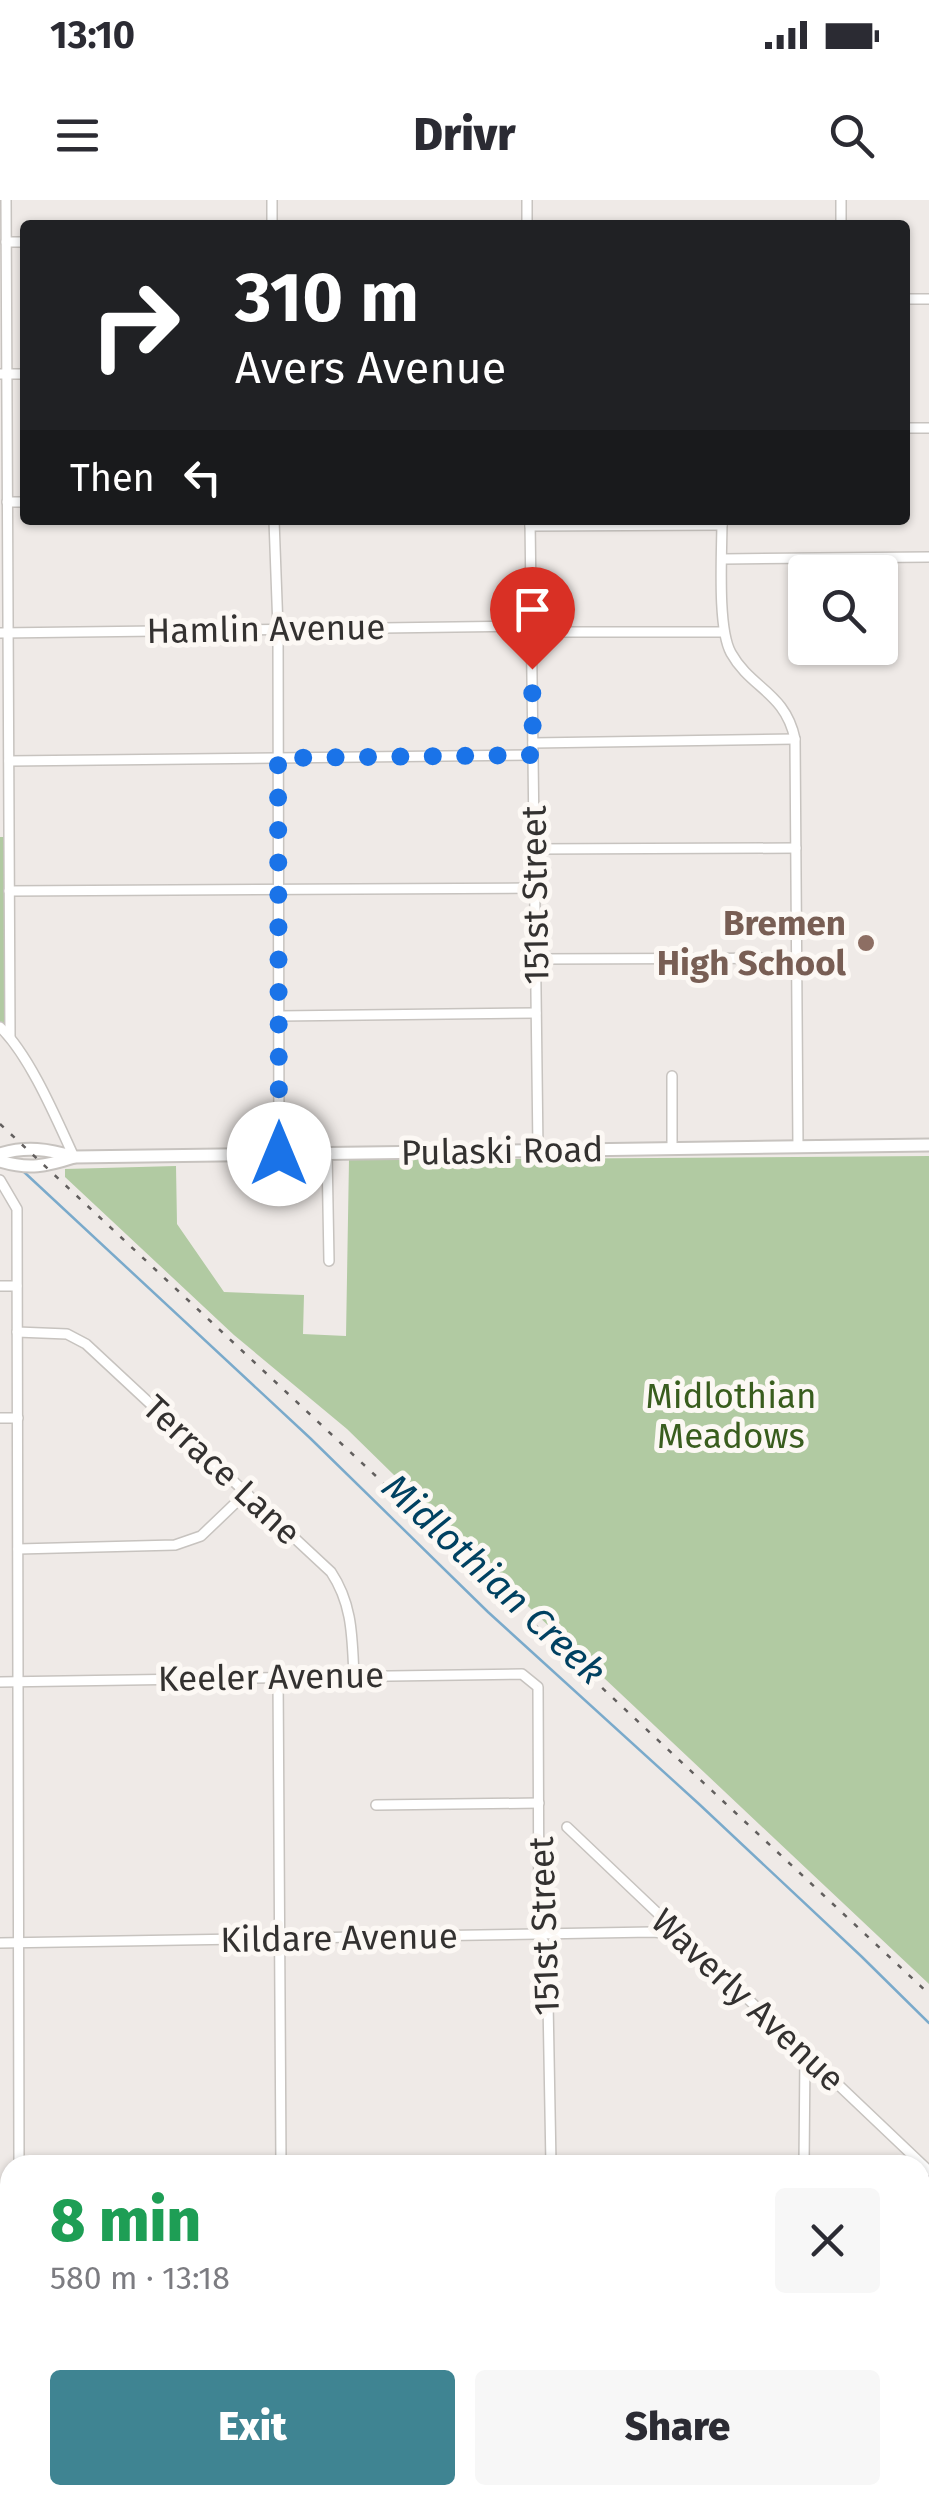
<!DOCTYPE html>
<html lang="en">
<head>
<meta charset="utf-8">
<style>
	body { margin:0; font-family:"Fira Sans",sans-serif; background:#f7f7f7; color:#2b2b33; height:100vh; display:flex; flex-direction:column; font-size:38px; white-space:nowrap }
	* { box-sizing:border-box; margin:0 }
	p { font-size:32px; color:#7c7c81 }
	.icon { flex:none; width:55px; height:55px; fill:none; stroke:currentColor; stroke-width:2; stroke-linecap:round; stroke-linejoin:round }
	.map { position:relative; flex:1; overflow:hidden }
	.panel { position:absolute; left:0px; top:1955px; width:930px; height:350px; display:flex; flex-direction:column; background:#fff; border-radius:30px 30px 0 0; box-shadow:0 2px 8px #0004 }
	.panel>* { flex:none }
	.guide { position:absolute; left:20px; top:20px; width:890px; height:305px; border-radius:10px; box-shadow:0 2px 8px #0004; background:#202124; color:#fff; overflow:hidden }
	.buttons { position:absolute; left:788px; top:355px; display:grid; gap:20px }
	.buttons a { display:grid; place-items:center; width:110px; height:110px; border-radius:10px; background:#fff; box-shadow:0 2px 8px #0004; font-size:50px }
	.pin { position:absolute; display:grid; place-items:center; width:85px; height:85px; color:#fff; margin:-102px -42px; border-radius:50% 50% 50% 0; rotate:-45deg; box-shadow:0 0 10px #0007 }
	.pin .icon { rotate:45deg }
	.me { position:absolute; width:110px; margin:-55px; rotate:0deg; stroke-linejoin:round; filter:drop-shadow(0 0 8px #0008) }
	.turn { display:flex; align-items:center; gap:35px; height:210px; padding:0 50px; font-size:45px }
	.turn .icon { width:130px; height:130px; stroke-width:2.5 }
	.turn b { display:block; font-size:70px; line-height:85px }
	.then { display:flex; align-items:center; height:95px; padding:0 50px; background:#0003; gap:20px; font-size:38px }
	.round { display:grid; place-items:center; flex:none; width:105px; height:105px; border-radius:10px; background:#f7f7f7 }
	.summary { display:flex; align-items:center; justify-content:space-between; height:170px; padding:0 50px }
	h1 { font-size:60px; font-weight:800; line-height:75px; color:#1e9e55 }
	.action { display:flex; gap:20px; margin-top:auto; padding:20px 50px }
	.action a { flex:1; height:115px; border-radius:10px; background:#3f8492; color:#fff; font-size:40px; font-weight:800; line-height:115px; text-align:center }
	.action a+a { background:#f7f7f7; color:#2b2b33 }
	.status { display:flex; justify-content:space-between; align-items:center; height:70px; padding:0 50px; background:#fff; direction:ltr }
	.status svg { height:28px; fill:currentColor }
	header { display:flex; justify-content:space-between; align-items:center; height:130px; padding:0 50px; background:#fff; font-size:45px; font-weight:800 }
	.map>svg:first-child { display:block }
	.green { fill:#b1caa2 }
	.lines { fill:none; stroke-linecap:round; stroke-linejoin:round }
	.stream { stroke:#7aaacb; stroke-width:2.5 }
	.minor-casing { stroke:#c7c3bf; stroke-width:12 }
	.secondary-casing { stroke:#c7c3bf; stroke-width:15 }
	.minor { stroke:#fff; stroke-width:9 }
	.secondary { stroke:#fff; stroke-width:11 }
	.rail { stroke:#625f5e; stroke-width:2.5; stroke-dasharray:5 10; stroke-linecap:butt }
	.route { stroke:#1a73e8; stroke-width:18; stroke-dasharray:0 32.4 }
	.education-dot { fill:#8d6e63; stroke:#fcf8f4; stroke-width:4 }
	.labels { text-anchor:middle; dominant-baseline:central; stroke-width:10; stroke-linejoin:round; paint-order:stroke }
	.street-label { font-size:35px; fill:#333130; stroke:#fcf8f4 }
	.education-label { font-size:35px; font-weight:bold; fill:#785e54; stroke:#fcf8f4; text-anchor:end }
	.park-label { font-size:35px; fill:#395d1e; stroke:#fcf8f4 }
	.water-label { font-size:38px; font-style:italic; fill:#004161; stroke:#fcf8f4 }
</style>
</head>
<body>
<div class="status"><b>13:10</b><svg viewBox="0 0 49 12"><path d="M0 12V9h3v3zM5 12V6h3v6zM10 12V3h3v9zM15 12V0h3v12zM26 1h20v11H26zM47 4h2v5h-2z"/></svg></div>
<header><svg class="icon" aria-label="menu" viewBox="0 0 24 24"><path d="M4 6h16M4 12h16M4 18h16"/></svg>Drivr<svg class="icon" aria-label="search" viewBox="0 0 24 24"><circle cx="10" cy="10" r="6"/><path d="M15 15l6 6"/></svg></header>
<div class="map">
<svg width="929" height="2305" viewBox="0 0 929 2305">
	<rect width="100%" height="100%" fill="#efeae7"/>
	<g class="green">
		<path d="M0,637H9L10,836L0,827Z"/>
		<path d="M929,956V1784L535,1413L347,1229L234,1135L65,977V969L176,966L177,1024L224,1092L304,1095L303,1134L346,1136L349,960Z"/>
	</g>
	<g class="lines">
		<path class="stream" d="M24,972L310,1238L488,1412L699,1604L861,1756L929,1823"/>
		<g class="minor-casing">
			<g id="minor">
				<path d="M6,0L10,836"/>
				<path d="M272,0V25"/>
				<path d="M527,0V25"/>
				<path d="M841,0V25"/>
				<path d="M6,42H25"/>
				<path d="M905,99H929"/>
				<path d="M0,174H25"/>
				<path d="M905,228H929"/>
				<path d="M7,302H25"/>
				<path d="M274,320L278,429L279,954"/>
				<path d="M530,320L538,950"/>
				<path d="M722,320C722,352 717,428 731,453C751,489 785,492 795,539L798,947"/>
				<path d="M530,326L722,325"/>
				<path d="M723,359L929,357"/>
				<path d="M532,432H723"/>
				<path d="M0,433L532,426"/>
				<path d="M533,543L795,539"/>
				<path d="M9,561L533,555"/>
				<path d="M534,649L796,648"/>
				<path d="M9,691L535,688"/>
				<path d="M536,759L797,758"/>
				<path d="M279,816L536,813"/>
				<path d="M0,827C30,856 56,918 74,957"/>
				<path d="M672,876V948"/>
				<path d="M327,953L329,1061"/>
				<path d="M0,980L17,1009L19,1965"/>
				<path d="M0,1086H17"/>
				<path d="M17,1132L67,1134L86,1144L331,1372C353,1405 352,1438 354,1476"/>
				<path d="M0,1218H18"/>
				<path d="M18,1349L175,1345L201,1336L247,1292"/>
				<path d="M278,1476L281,1965"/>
				<path d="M0,1482L522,1474L538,1487L539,1735L547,1747L551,1965"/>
				<path d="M376,1605L539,1603"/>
				<path d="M567,1627L929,1971"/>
				<path d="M0,1743L652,1732L678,1734"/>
				<path d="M804,1965L805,1854"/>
				<path d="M920,1995H929"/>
				<path d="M0,2005H10"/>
				<path d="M0,2136H10"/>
				<path d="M920,2254H929"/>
				<path d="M0,2267H10"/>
				<path d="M21,2295V2305"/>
				<path d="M281,2295V2305"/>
				<path d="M407,2295V2305"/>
				<path d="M549,2295V2305"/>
				<path d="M804,2305V2295"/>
			</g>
		</g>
		<g class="secondary-casing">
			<g id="secondary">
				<path d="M0,954C26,946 48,949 74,957L929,945"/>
				<path d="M0,961C29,970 46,966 74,957"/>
			</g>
		</g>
		<use href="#minor" class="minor"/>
		<use href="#secondary" class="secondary"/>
		<path class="rail" d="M0,924L929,1794"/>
	</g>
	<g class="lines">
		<path class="route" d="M279,954L278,558L533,555L532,469"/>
	</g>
	<circle class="education-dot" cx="866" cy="743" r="10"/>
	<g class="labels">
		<g class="street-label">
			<text transform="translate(266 429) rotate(-1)">Hamlin Avenue</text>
			<text transform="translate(535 695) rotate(-91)">151st Street</text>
			<text transform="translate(502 951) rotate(-1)">Pulaski Road</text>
			<text transform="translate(222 1270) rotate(43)">Terrace Lane</text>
			<text transform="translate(271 1477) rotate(-1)">Keeler Avenue</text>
			<text transform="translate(544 1726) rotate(-92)">151st Street</text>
			<text transform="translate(339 1738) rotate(-1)">Kildare Avenue</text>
			<text transform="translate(748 1800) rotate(43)">Waverly Avenue</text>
		</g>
		<g class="education-label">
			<text x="846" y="723">Bremen<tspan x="846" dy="40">High School</tspan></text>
		</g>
		<g class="park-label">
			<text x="731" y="1196">Midlothian<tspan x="731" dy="40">Meadows</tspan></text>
		</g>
		<g class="water-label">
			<text transform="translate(494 1379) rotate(43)">Midlothian Creek</text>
		</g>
	</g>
</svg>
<div class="buttons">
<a><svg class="icon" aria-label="search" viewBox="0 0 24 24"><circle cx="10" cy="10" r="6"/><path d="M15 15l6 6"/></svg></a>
</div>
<div class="pin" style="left:532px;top:469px;background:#d93025"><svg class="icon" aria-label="arrive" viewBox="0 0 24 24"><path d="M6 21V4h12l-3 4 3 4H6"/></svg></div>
<svg class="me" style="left:279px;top:954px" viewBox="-20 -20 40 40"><circle r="19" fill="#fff"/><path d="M0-13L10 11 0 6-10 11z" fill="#1a73e8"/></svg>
<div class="guide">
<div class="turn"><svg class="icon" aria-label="right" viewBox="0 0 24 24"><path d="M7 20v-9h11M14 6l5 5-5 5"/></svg><div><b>310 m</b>Avers Avenue</div></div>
<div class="then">Then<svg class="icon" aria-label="left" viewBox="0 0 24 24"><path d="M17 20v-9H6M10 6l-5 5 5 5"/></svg></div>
</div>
<section class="panel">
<div class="summary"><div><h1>8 min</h1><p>580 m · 13:18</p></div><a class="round"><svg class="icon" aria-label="close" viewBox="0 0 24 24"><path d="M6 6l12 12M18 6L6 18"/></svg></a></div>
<div class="action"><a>Exit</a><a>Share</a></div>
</section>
</div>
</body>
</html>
